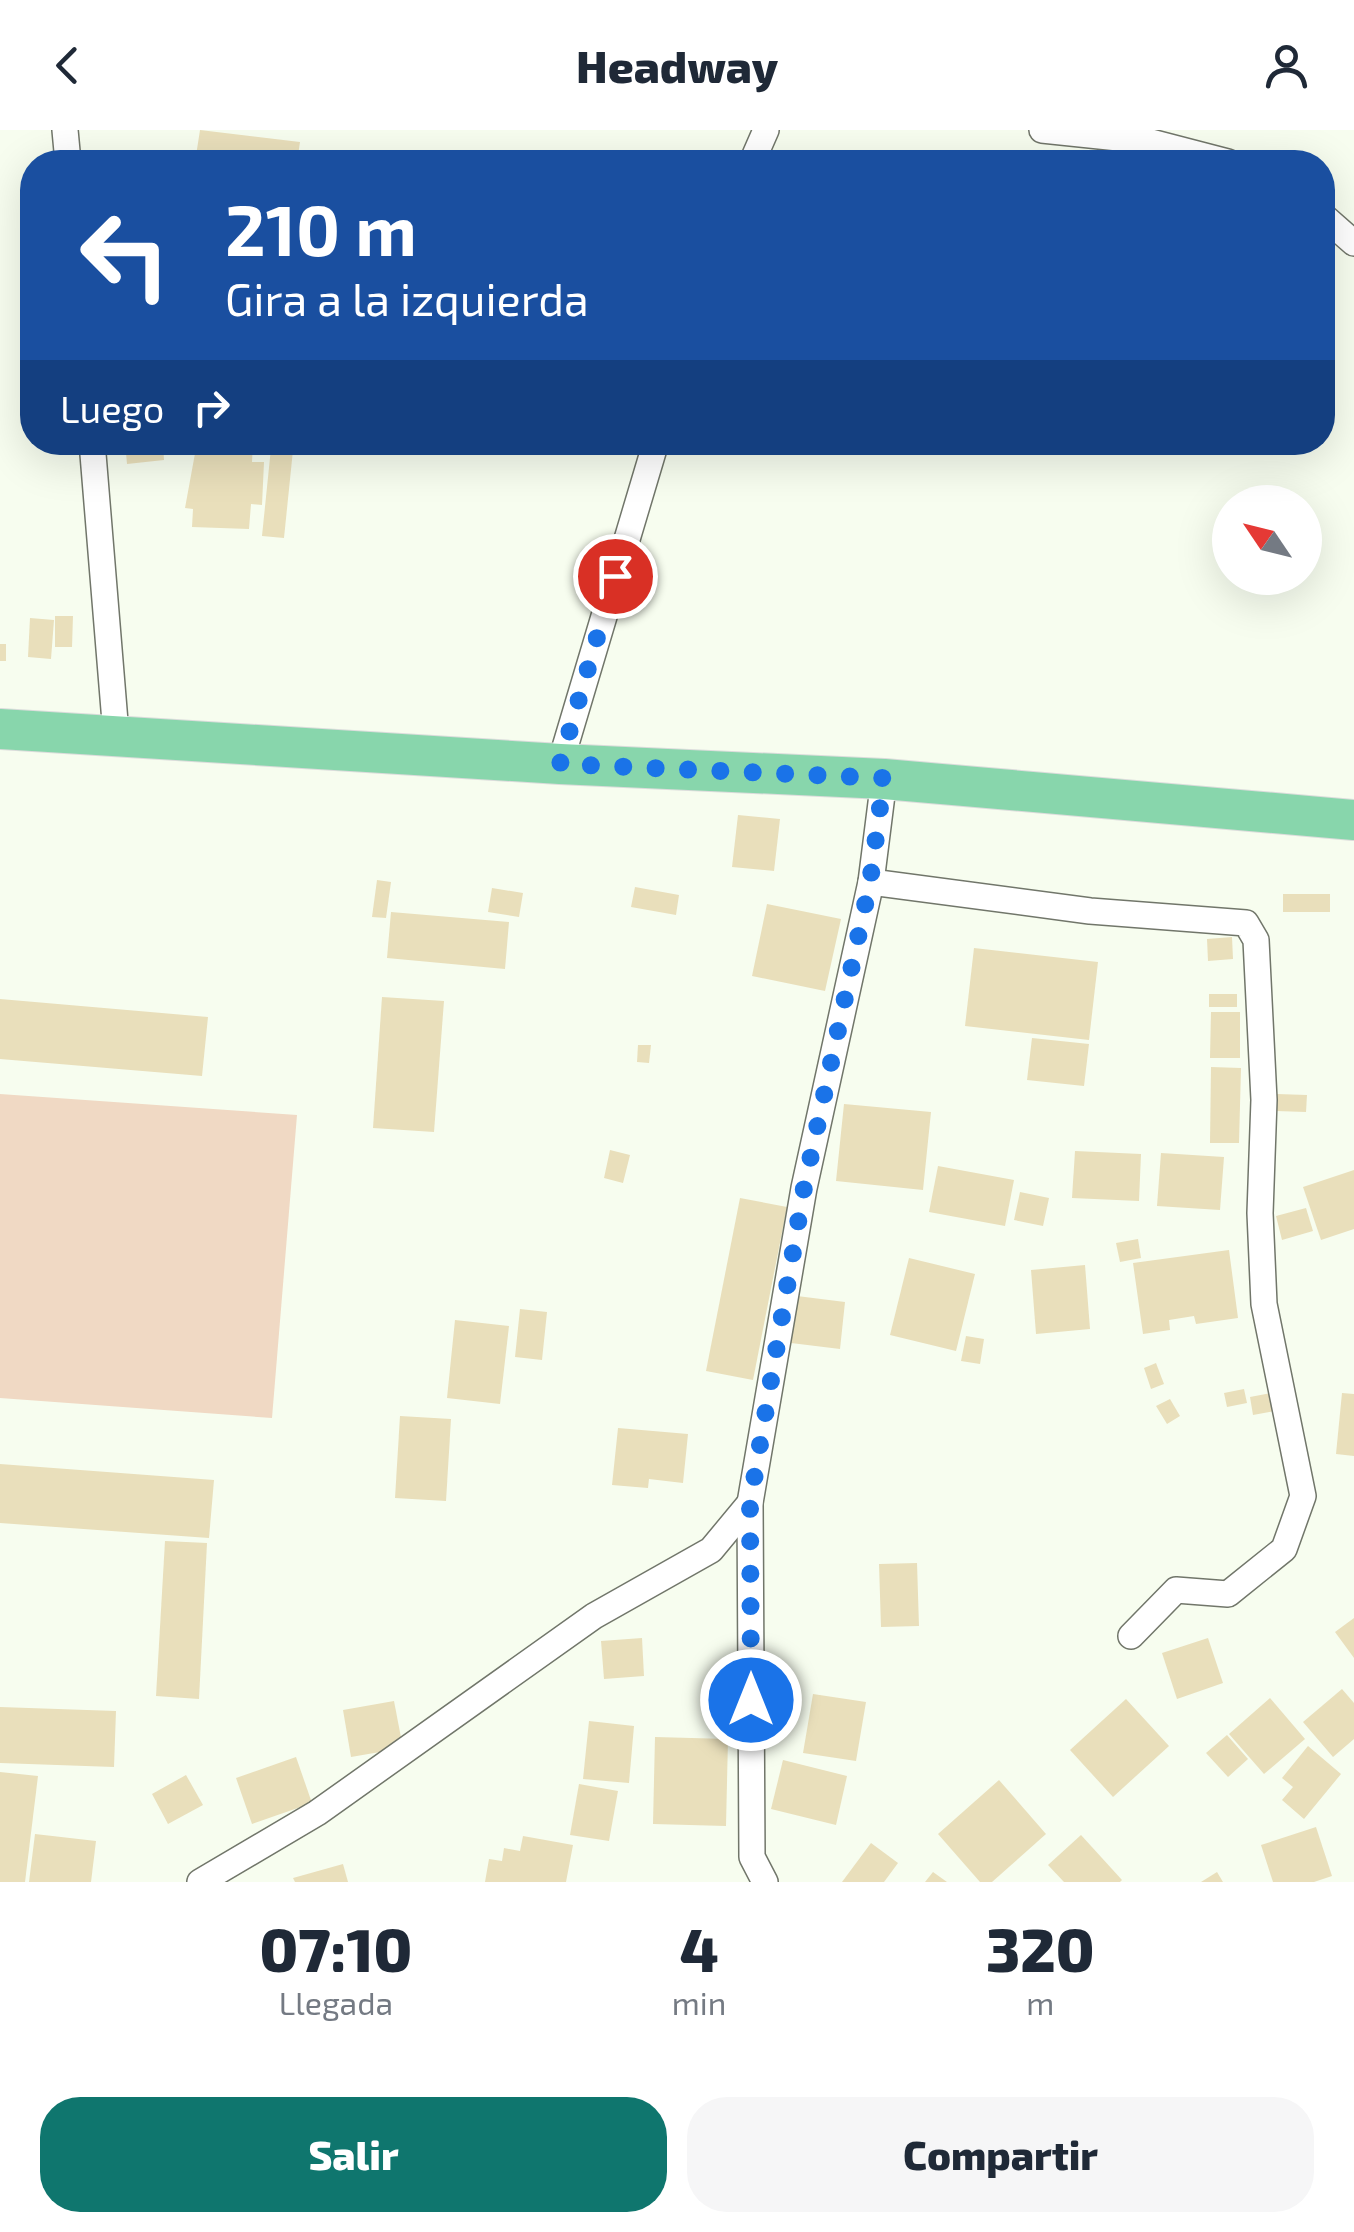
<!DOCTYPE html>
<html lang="es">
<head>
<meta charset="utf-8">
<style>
	body { margin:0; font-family:"Exo 2",sans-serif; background:#f6f6f7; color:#1f2937; height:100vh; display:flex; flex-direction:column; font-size:38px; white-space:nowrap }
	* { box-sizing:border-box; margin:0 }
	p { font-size:32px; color:#747a83 }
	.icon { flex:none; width:55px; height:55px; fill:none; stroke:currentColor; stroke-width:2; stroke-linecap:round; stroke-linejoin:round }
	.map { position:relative; height:1752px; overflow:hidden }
	.drawer { display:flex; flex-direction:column; background:#fff; flex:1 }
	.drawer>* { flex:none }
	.guide { position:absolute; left:20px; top:20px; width:1315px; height:305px; border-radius:40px; box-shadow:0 10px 40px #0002; background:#1a4fa0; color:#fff; overflow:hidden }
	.needle { width:65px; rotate:305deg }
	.controls { position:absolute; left:1212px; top:355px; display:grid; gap:20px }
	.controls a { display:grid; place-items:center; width:110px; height:110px; border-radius:50%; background:#fff; box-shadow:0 10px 40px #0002; font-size:50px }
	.pin { position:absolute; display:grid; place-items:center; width:85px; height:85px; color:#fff; margin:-42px; border:5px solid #fff; border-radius:50%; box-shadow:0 2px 10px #0007 }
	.me { position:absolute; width:110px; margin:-55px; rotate:0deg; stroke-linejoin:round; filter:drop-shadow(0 0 8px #0008) }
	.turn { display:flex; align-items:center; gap:35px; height:210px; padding:0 40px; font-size:45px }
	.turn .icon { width:130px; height:130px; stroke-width:2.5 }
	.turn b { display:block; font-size:70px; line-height:85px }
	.then { display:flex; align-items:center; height:95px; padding:0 40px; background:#0003; gap:20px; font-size:38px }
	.eta { display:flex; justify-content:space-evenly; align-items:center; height:170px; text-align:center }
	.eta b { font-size:60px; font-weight:800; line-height:70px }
	.cta { display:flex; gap:20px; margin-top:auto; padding:20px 40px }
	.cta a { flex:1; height:115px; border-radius:40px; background:#0f766e; color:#fff; font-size:40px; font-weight:800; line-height:115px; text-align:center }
	.cta a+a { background:#f6f6f7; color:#1f2937 }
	header { display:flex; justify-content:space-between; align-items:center; height:130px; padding:0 40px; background:#fff; font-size:45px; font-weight:800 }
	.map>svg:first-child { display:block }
	.green { fill:#f0d9c4 }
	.building { fill:#e9dfbb }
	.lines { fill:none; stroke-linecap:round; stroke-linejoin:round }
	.minor-casing { stroke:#71766a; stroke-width:28 }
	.primary-casing { stroke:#dbdcdb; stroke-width:42 }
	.minor { stroke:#fff; stroke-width:25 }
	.primary { stroke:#88d6ac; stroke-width:40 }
	.route { stroke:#1a73e8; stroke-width:18; stroke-dasharray:0 32.4 }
</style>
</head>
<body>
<header><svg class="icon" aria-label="back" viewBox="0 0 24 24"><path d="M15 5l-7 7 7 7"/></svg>Headway<svg class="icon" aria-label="person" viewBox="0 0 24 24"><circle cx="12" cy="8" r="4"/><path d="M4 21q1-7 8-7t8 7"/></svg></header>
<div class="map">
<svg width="1354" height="1752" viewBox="0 0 1354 1752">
	<rect width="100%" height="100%" fill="#f7fdef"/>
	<path class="green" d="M0,964L297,985L272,1288L0,1268Z"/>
	<g class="building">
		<path d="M200,0L300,12L297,32H195Z"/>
		<path d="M125,312H163L164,330L127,334Z"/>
		<path d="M230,312H253L252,332H264L262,375L251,374L249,399L192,397L193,379L185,378L196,318L230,319Z"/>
		<path d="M271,318L293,320L284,408L262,406Z"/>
		<path d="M55,486H73L72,517H55Z"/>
		<path d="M30,488L54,490L51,529L28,527Z"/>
		<rect x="0" y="514" width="6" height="17"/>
		<path d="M738,685L780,689L774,741L732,737Z"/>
		<path d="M377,750L391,752L386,788L372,787Z"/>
		<path d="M635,757L679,765L676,785L631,777Z"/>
		<path d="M492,758L523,763L519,787L488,782Z"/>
		<rect x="1283" y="764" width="47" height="18"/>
		<path d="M767,774L841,789L825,861L752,846Z"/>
		<path d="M391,782L509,792L505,839L387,828Z"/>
		<path d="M1232,807L1233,829L1208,831L1207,809Z"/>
		<path d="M974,818L1098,832L1089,910L965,896Z"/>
		<rect x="1209" y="864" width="28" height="13"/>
		<path d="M382,867L444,871L434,1002L373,998Z"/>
		<path d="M0,869L208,887L202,946L0,929Z"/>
		<path d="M1211,882H1240V928H1210Z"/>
		<path d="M1032,908L1089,914L1084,956L1027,950Z"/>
		<path d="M638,915H651L649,933L637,932Z"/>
		<path d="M1211,937L1241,938L1239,1013H1210Z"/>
		<path d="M1277,964L1307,965L1306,982L1276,981Z"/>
		<path d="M844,974L931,982L923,1060L836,1051Z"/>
		<path d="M610,1020L630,1025L623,1053L604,1048Z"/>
		<path d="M1075,1021L1141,1024L1139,1071L1072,1068Z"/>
		<path d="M1161,1023L1224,1027L1220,1080L1157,1076Z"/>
		<path d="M938,1036L1014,1050L1005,1096L929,1082Z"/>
		<path d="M1354,1040V1099L1321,1110L1303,1057Z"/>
		<path d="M1020,1062L1049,1068L1043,1096L1014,1090Z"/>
		<path d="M740,1068L787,1077L753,1250L706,1241Z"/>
		<path d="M1306,1078L1313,1101L1282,1110L1276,1086Z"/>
		<path d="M1138,1109L1141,1128L1120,1132L1116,1113Z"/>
		<path d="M1229,1120L1238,1188L1196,1194L1194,1186L1169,1190L1170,1200L1143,1204L1133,1133Z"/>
		<path d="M909,1128L975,1144L956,1221L890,1205Z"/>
		<path d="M1085,1135L1090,1199L1036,1204L1031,1140Z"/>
		<path d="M797,1166L845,1172L840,1219L791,1213Z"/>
		<path d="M520,1179L547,1182L542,1230L515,1227Z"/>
		<path d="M455,1190L509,1196L500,1274L447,1268Z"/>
		<path d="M966,1206L984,1209L980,1234L961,1231Z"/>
		<path d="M1156,1233L1164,1254L1151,1259L1144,1238Z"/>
		<path d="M1244,1259L1247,1273L1227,1277L1224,1263Z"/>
		<path d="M1271,1263L1274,1281L1253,1285L1250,1267Z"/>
		<path d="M1342,1263L1354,1264V1326L1336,1324Z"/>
		<path d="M1170,1269L1180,1286L1167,1294L1156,1276Z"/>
		<path d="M400,1286L451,1289L446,1371L395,1368Z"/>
		<path d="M618,1298L688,1304L683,1353L649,1349L648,1358L612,1355Z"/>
		<path d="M0,1334L214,1350L209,1408L0,1393Z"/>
		<path d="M165,1411L207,1413L199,1569L156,1566Z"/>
		<path d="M917,1433L919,1496L881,1497L879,1434Z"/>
		<path d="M1354,1488V1528L1335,1502Z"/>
		<path d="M642,1508L644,1546L604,1549L601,1511Z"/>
		<path d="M1208,1508L1223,1553L1177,1569L1162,1523Z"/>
		<path d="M1342,1559L1354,1573V1609L1333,1627L1303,1592Z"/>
		<path d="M813,1564L866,1572L856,1631L803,1623Z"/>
		<path d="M1270,1568L1305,1609L1264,1644L1229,1604Z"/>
		<path d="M1126,1569L1169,1616L1113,1667L1070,1620Z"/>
		<path d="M394,1571L403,1618L351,1627L343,1580Z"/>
		<path d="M0,1577L116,1581L114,1637L0,1633Z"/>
		<path d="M589,1591L634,1596L629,1653L583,1649Z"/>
		<path d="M1227,1605L1248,1629L1228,1647L1206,1623Z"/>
		<path d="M655,1607L728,1609L726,1696L653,1694Z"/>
		<path d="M1308,1616L1341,1644L1304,1689L1282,1670L1293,1657L1282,1648Z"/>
		<path d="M296,1627L312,1673L252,1694L236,1648Z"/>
		<path d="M783,1630L847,1646L836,1695L771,1679Z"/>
		<path d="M0,1642L38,1646L25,1752H0Z"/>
		<path d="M186,1645L203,1675L168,1694L152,1664Z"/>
		<path d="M999,1650L1046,1704L992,1752H980L938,1704Z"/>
		<path d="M579,1654L618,1661L609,1711L570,1705Z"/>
		<path d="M1316,1697L1332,1746L1314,1752H1273L1261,1715Z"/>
		<path d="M35,1704L96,1711L91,1752H29Z"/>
		<path d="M1081,1705L1122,1750L1120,1752H1064L1048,1735Z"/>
		<path d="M523,1706L573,1715L566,1752H485L489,1729L502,1731L504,1718L520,1721Z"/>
		<path d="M871,1713L898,1733L884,1752H842Z"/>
		<path d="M343,1734L348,1752H295L293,1748Z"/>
		<path d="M933,1742L947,1752H925Z"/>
		<path d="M1217,1742L1223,1752H1201Z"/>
	</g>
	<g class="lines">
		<g class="minor-casing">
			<g id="minor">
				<path d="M65,0L68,32"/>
				<path d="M1042,0L1147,11L1228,32"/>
				<path d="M752,32L766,0"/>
				<path d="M1322,85L1354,113"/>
				<path d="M92,312L116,604"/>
				<path d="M560,634L656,312"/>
				<path d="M871,752L1090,781L1246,793L1256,810L1264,970L1260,1083L1264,1174L1303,1366L1284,1419L1228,1464L1176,1460L1131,1506"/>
				<path d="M200,1752L317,1683L594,1486L711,1420L750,1373"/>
				<path d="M765,1752L752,1727L750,1373L804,1058L871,752L884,649"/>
			</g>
		</g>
		<g class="primary-casing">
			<path id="primary" d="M0,599L560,634L884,649L1354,690"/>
		</g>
		<use href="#minor" class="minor"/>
		<use href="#primary" class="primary"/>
	</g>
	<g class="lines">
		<path class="route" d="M615,446L560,634L884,648L870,752L804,1058L750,1373L751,1570"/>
	</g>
</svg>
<div class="controls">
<a><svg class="needle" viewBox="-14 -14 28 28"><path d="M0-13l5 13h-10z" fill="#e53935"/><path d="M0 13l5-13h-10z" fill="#747a83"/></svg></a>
</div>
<div class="pin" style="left:615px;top:446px;background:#d93025"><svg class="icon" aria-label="arrive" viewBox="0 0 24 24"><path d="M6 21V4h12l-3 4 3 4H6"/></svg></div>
<svg class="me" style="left:751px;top:1570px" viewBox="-20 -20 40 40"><circle r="17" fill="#1a73e8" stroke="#fff" stroke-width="3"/><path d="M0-11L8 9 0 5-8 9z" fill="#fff"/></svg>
<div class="guide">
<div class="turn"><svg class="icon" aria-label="left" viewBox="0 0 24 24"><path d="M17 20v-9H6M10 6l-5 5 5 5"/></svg><div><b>210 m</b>Gira a la izquierda</div></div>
<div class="then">Luego<svg class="icon" aria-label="right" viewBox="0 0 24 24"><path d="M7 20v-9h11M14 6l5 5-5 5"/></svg></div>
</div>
</div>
<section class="drawer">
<div class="eta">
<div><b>07:10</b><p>Llegada</p></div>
<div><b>4</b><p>min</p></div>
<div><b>320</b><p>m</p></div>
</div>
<div class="cta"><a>Salir</a><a>Compartir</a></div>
</section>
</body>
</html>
